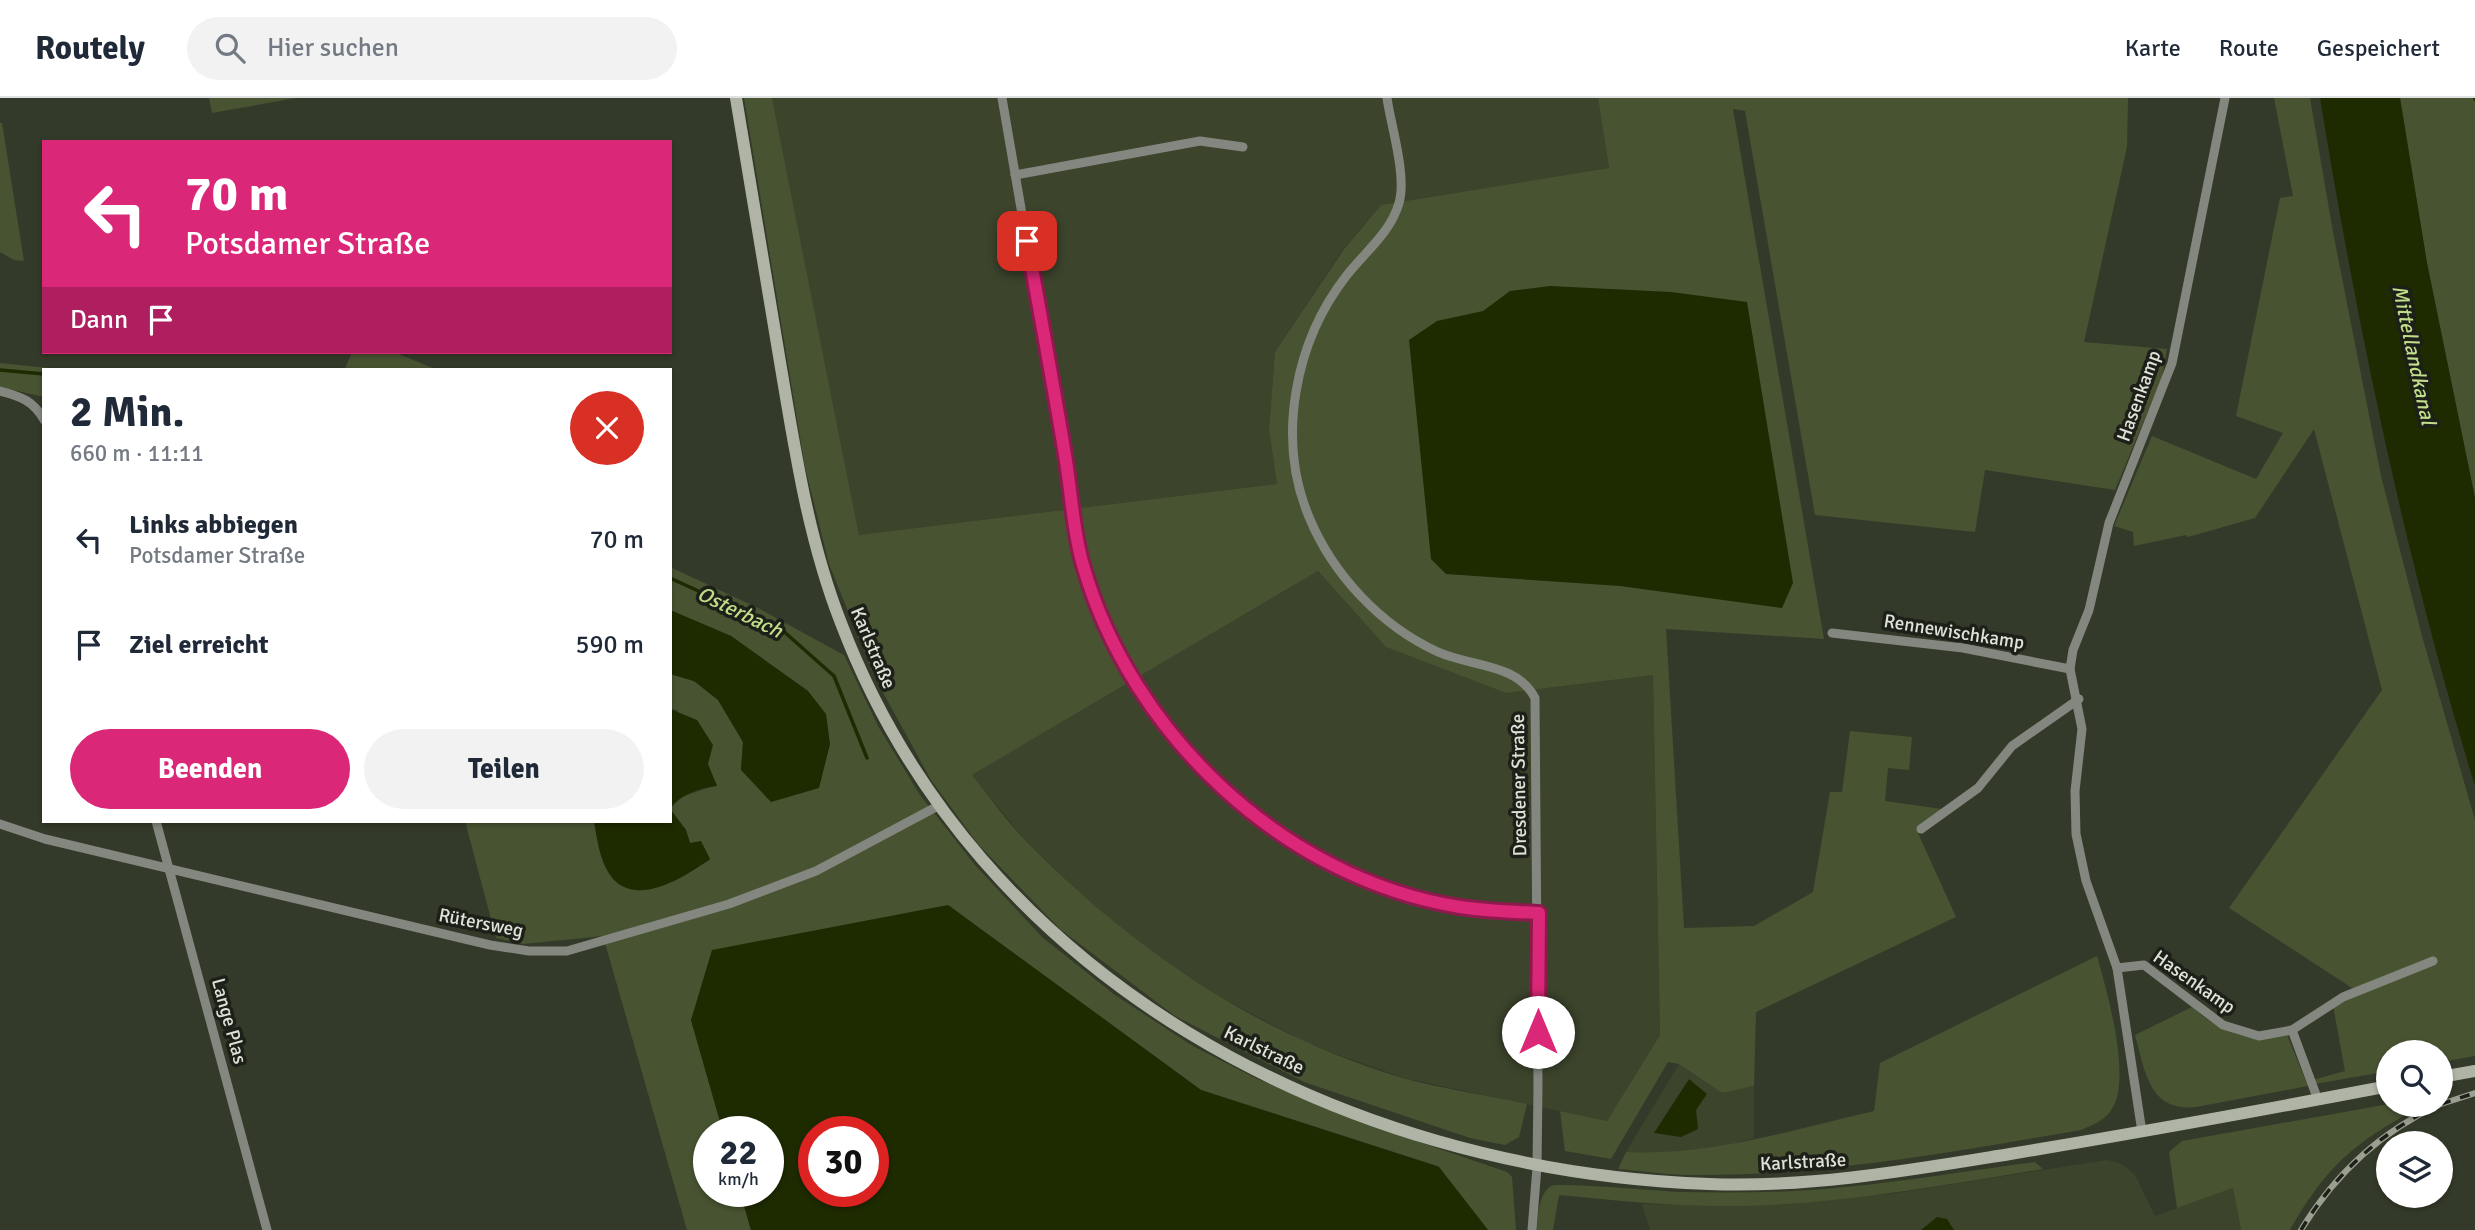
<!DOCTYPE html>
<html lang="de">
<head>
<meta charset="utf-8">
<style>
	body { margin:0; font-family:Signika,sans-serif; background:#f2f2f3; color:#1f2937; height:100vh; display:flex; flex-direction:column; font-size:26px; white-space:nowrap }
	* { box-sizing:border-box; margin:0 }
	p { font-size:23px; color:#747a83 }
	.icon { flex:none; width:38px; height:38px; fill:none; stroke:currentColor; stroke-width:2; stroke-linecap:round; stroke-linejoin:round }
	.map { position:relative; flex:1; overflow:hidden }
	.details { position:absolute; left:42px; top:270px; width:630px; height:455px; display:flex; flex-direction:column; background:#fff; border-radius:0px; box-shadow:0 2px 5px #0004 }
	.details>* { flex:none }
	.guide { position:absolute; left:42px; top:42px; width:630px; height:214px; border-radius:0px; box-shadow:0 2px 5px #0004; background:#db2777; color:#fff; overflow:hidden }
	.fabs { position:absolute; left:2376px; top:942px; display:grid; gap:14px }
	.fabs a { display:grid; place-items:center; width:77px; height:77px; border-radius:50%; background:#fff; box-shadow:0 2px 5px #0004; font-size:35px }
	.speed { position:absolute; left:693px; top:1018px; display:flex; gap:14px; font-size:35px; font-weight:700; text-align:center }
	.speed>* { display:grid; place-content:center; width:91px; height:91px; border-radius:50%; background:#fff; box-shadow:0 2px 5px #0004; line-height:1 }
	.speed small { font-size:18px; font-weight:400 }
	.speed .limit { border:10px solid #d22; background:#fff; color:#111 }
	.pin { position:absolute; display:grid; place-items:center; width:60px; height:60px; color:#fff; margin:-30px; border-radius:14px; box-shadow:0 4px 10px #0006 }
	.me { position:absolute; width:77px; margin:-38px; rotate:0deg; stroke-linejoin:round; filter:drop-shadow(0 0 5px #0008) }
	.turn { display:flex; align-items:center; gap:24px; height:147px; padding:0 28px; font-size:32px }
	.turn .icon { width:91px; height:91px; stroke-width:2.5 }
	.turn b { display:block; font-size:49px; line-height:60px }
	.then { display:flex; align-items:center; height:66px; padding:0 28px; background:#0003; gap:14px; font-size:26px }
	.round { display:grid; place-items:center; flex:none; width:74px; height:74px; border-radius:37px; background:#f2f2f3 }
	.overview { display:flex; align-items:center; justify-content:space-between; height:119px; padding:0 28px }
	h1 { font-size:42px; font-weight:700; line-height:52px }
	.button { display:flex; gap:14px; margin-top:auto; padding:14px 28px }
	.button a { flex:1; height:80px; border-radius:42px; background:#db2777; color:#fff; font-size:28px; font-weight:700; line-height:80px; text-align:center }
	.button a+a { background:#f2f2f3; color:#1f2937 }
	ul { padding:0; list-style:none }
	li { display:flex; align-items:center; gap:21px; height:105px; padding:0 28px }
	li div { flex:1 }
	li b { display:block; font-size:26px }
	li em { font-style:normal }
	header { display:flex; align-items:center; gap:42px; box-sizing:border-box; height:98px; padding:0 35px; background:#fff; border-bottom:2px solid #e0e1e3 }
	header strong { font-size:33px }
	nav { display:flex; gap:38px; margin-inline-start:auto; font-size:24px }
	.search { width:490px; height:63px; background:#f2f2f3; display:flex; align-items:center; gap:18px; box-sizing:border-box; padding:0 24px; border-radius:38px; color:#747a83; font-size:26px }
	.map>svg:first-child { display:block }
	.built { fill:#3c442c }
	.green { fill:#485332 }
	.water { fill:#1e2a00; fill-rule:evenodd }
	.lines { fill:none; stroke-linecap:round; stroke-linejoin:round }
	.stream { stroke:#1e2a00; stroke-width:3.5 }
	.street { stroke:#84877f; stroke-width:9 }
	.secondary { stroke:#afb4a6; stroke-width:12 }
	.rail-casing { stroke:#9a9f91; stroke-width:6 }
	.rail { stroke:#1d2018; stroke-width:3.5; stroke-dasharray:10; stroke-linecap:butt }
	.route-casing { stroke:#8e194d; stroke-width:18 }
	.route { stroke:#db2777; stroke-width:12 }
	.labels { text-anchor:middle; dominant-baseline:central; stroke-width:7; stroke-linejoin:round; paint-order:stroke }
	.street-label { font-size:19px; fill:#dee2d7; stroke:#1d2018 }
	.water-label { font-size:21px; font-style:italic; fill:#c1dd89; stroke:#1d2018 }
</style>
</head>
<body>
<header>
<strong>Routely</strong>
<div class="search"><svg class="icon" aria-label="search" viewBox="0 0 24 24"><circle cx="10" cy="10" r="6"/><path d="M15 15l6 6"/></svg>Hier suchen</div>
<nav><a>Karte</a><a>Route</a><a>Gespeichert</a></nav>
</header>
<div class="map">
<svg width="2475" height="1132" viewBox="0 0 2475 1132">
	<rect width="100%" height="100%" fill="#343a29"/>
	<g class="built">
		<path d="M772,0H1598L1609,70L1381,107L1343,151L1275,254L1269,332L1277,386L859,437Z"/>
		<path d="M1318,473L1386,549L1506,595L1653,577L1660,937L1607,1023L1404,980L1313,948L1226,902L1149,854L1080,795L1023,740L972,677Z"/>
		<path d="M1679,966L1722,995L1754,988V1040L1715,1051L1671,1056L1626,1054Z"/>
		<path d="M2107,1062L2122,1066L2135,1077L2155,1118L2233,1090L2241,1132H1650L1642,1106L1742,1108L1890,1096Z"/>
	</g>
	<g class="green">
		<path d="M209,0H296L212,15Z"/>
		<path d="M744,0H772L859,437L1277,386L1269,332L1275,254L1344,151L1381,107L1609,70L1598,0H2128L2127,49L2084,244L2167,251L2162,279L2115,392L1985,372L1975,434L1815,417L1745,13L1733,11L1824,541L1666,531L1684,830L1754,828L1813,794L1830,694H1842L1850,633L1912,639L1909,672L1888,670L1885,703L1949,712L1918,735L1956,819L1756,914L1754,988L1722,995L1679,966L1668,964L1611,1061L1565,1053L1560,1013L1607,1023L1660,937L1653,577L1506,595L1386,549L1318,473L972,677C990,699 1006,723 1026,743C1131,850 1257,937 1403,980C1443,991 1486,997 1527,1006L1519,1039L1505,1047L1470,1040L1304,984L1175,918L1060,831L978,746L931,682L874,578L829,466L805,369Z"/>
		<path d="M2274,0H2310L2333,134L2381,378L2422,538L2475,722V958L2441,964V954H2389V973L2315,986L2313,982L2345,973L2332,902L2352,890L2229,810L2382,592L2314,331L2255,420L2188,439L2186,437L2134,448L2133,434L2114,428L2152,338L2256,381L2283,335L2236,318L2280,100L2293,98Z"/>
		<path d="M2400,0H2475V400L2427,165Z"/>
		<path d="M0,25H2L24,163L14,162L0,154Z"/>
		<path d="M352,254H394L435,271H345Z"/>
		<path d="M0,265L58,271H44V299L0,289Z"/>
		<path d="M670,469L758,510L844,557L878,628L920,697L975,767L1042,839L1115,897L1191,947L1255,980L1361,1024L1507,1074L1512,1079L1516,1132H1488L1438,1068L1201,992L948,807L691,922L723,1034H709V1094H740L751,1132H687L603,838L523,846L496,840L465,723H594C603,766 606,805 661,785C678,778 694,772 710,762L690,745L686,732L670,711L681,699L717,687L677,612L670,611V576L694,583L718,602L743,644L741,672L808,593L731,538L670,512Z"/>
		<path d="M2097,858C2107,893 2130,974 2114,1007C2108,1021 2095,1026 2081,1032C1953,1054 1823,1078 1693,1077C1668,1077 1643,1073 1618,1071L1626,1054C1712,1058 1791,1032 1874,1013L1880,965Z"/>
		<path d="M2192,909C2219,934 2251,946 2287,937L2308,988L2196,1009C2149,1014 2145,973 2135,937Z"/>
		<path d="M2389,1006H2425C2357,1043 2329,1064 2290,1132H2241L2233,1090L2177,1110L2169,1054L2182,1043Z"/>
		<path d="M2035,1064L2043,1071C1943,1087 1842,1106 1740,1108C1679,1109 1620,1103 1559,1097L1553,1132H1537C1538,1119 1538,1096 1551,1088C1558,1084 1661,1093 1679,1094C1733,1095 1790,1095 1844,1089C1908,1083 1971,1072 2035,1064Z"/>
	</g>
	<g class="water">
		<path d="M2320,0H2400L2427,165L2475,400V688C2406,464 2358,232 2320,0Z"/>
		<path d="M1550,188L1671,194L1747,204L1793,485L1782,510L1620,488L1446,476L1431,461L1409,242L1437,223L1483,213L1510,193Z"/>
		<path d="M670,512L731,538L808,593L826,616L830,646L819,690L771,704L741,672L743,644L718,602L694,583L670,576Z"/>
		<path d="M670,611L697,622L713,647L708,666L717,688C698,690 684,696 670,709Z"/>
		<path d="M670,711L686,732L690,745L701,743L710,761C685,779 632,813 609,775C599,760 597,740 594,723H670Z"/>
		<path d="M948,807L1201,992L1439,1069L1488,1132H751L740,1094H768V1034H723L691,922L712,852ZM873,1034V1094H814V1034Z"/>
		<path d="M1689,981L1707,996L1696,1012L1698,1031L1681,1039L1654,1035Z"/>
		<path d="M1937,1119L1947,1121L1954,1132H1921Z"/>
	</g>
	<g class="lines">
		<g class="stream">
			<path d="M2475,0V1"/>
			<path d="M0,272L44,276"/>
			<path d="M670,480L781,531L834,578L867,660"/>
		</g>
		<g class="street">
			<path d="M1002,0L1082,465C1099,508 1115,551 1139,591C1208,700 1331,788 1459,809C1486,813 1512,814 1539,815"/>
			<path d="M1387,0C1391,28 1407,78 1399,105C1391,134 1365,154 1347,177C1295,243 1276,340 1309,419C1333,477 1381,528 1438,554C1472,569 1517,565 1535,600L1538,988L1537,1069L1532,1132"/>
			<path d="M1015,77L1200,43L1243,49"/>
			<path d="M0,293C20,298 34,303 44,322"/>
			<path d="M1832,535L1963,550L2070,571"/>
			<path d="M156,723L267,1132"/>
			<path d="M0,726L45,741L490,847L529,853H567L729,806L816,773L938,708"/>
			<path d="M1921,731L1978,690L2012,648L2079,601"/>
			<path d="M2117,870L2144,867L2223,927L2259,938L2292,932L2343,899L2433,863"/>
			<path d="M2292,932L2318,1002"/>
			<path d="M2142,1034L2117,870L2086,783L2076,736L2075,693L2082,631L2070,571L2073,552L2089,512L2109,425L2172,265L2225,0"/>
		</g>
		<g class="secondary">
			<path d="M736,0C751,88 765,176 780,264C795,352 808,441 841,525C977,882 1341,1073 1709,1086C1810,1090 1911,1072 2010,1056C2137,1035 2263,1012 2389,988"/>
			<path d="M2441,979L2475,973"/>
		</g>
		<g class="rail-casing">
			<g id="rail">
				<path d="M2441,1006L2475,995"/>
				<path d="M2301,1132C2335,1076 2381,1033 2441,1006"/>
			</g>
		</g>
		<use href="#rail" class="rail"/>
	</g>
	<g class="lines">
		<g class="route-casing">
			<path id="route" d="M1027,143C1040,214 1053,285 1065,357C1071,391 1073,435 1083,467C1131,636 1284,781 1460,809C1486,813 1513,814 1539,815L1538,934"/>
		</g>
		<use href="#route" class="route"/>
	</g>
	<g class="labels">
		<g class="street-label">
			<text transform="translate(2139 298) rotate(-70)">Hasenkamp</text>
			<text transform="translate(1954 534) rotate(9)">Rennewischkamp</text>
			<text transform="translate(873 550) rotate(67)">Karlstraße</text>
			<text transform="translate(1519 687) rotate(-91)">Dresdener Straße</text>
			<text transform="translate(481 825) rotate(11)">Rütersweg</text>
			<text transform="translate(2194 884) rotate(35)">Hasenkamp</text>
			<text transform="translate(229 923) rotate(75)">Lange Plas</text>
			<text transform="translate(1264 952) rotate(26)">Karlstraße</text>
			<text transform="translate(1803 1064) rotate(-3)">Karlstraße</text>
		</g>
		<g class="water-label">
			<text transform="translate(2414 257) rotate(78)">Mittellandkanal</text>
			<text transform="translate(740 514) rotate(26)">Osterbach</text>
		</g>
	</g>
</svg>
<div class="fabs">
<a><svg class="icon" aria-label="search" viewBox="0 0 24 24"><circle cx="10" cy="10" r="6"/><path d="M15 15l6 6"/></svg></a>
<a><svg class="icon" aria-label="layers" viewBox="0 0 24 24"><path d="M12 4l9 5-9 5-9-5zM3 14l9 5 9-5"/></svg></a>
</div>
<div class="speed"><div>22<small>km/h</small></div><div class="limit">30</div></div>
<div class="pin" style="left:1027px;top:143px;background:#d93025"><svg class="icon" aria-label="arrive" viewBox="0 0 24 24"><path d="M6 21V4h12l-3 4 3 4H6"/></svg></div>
<svg class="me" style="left:1538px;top:934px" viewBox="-20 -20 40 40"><circle r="19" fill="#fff"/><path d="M0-13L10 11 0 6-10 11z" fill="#db2777"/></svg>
<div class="guide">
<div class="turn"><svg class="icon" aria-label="left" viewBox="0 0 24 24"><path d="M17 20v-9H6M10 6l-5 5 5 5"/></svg><div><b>70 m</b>Potsdamer Straße</div></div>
<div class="then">Dann<svg class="icon" aria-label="arrive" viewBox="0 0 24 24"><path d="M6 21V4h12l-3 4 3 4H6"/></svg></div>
</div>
<section class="details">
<div class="overview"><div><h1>2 Min.</h1><p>660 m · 11:11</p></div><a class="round" style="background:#d93025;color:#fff"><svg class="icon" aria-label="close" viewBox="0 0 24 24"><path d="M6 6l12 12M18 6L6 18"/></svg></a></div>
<ul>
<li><svg class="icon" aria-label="left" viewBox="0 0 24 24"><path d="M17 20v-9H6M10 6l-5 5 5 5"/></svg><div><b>Links abbiegen</b><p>Potsdamer Straße</p></div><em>70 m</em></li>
<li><svg class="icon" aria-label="arrive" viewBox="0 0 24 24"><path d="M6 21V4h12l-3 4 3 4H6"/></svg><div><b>Ziel erreicht</b></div><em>590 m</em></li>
</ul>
<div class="button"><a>Beenden</a><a>Teilen</a></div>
</section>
</div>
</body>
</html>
